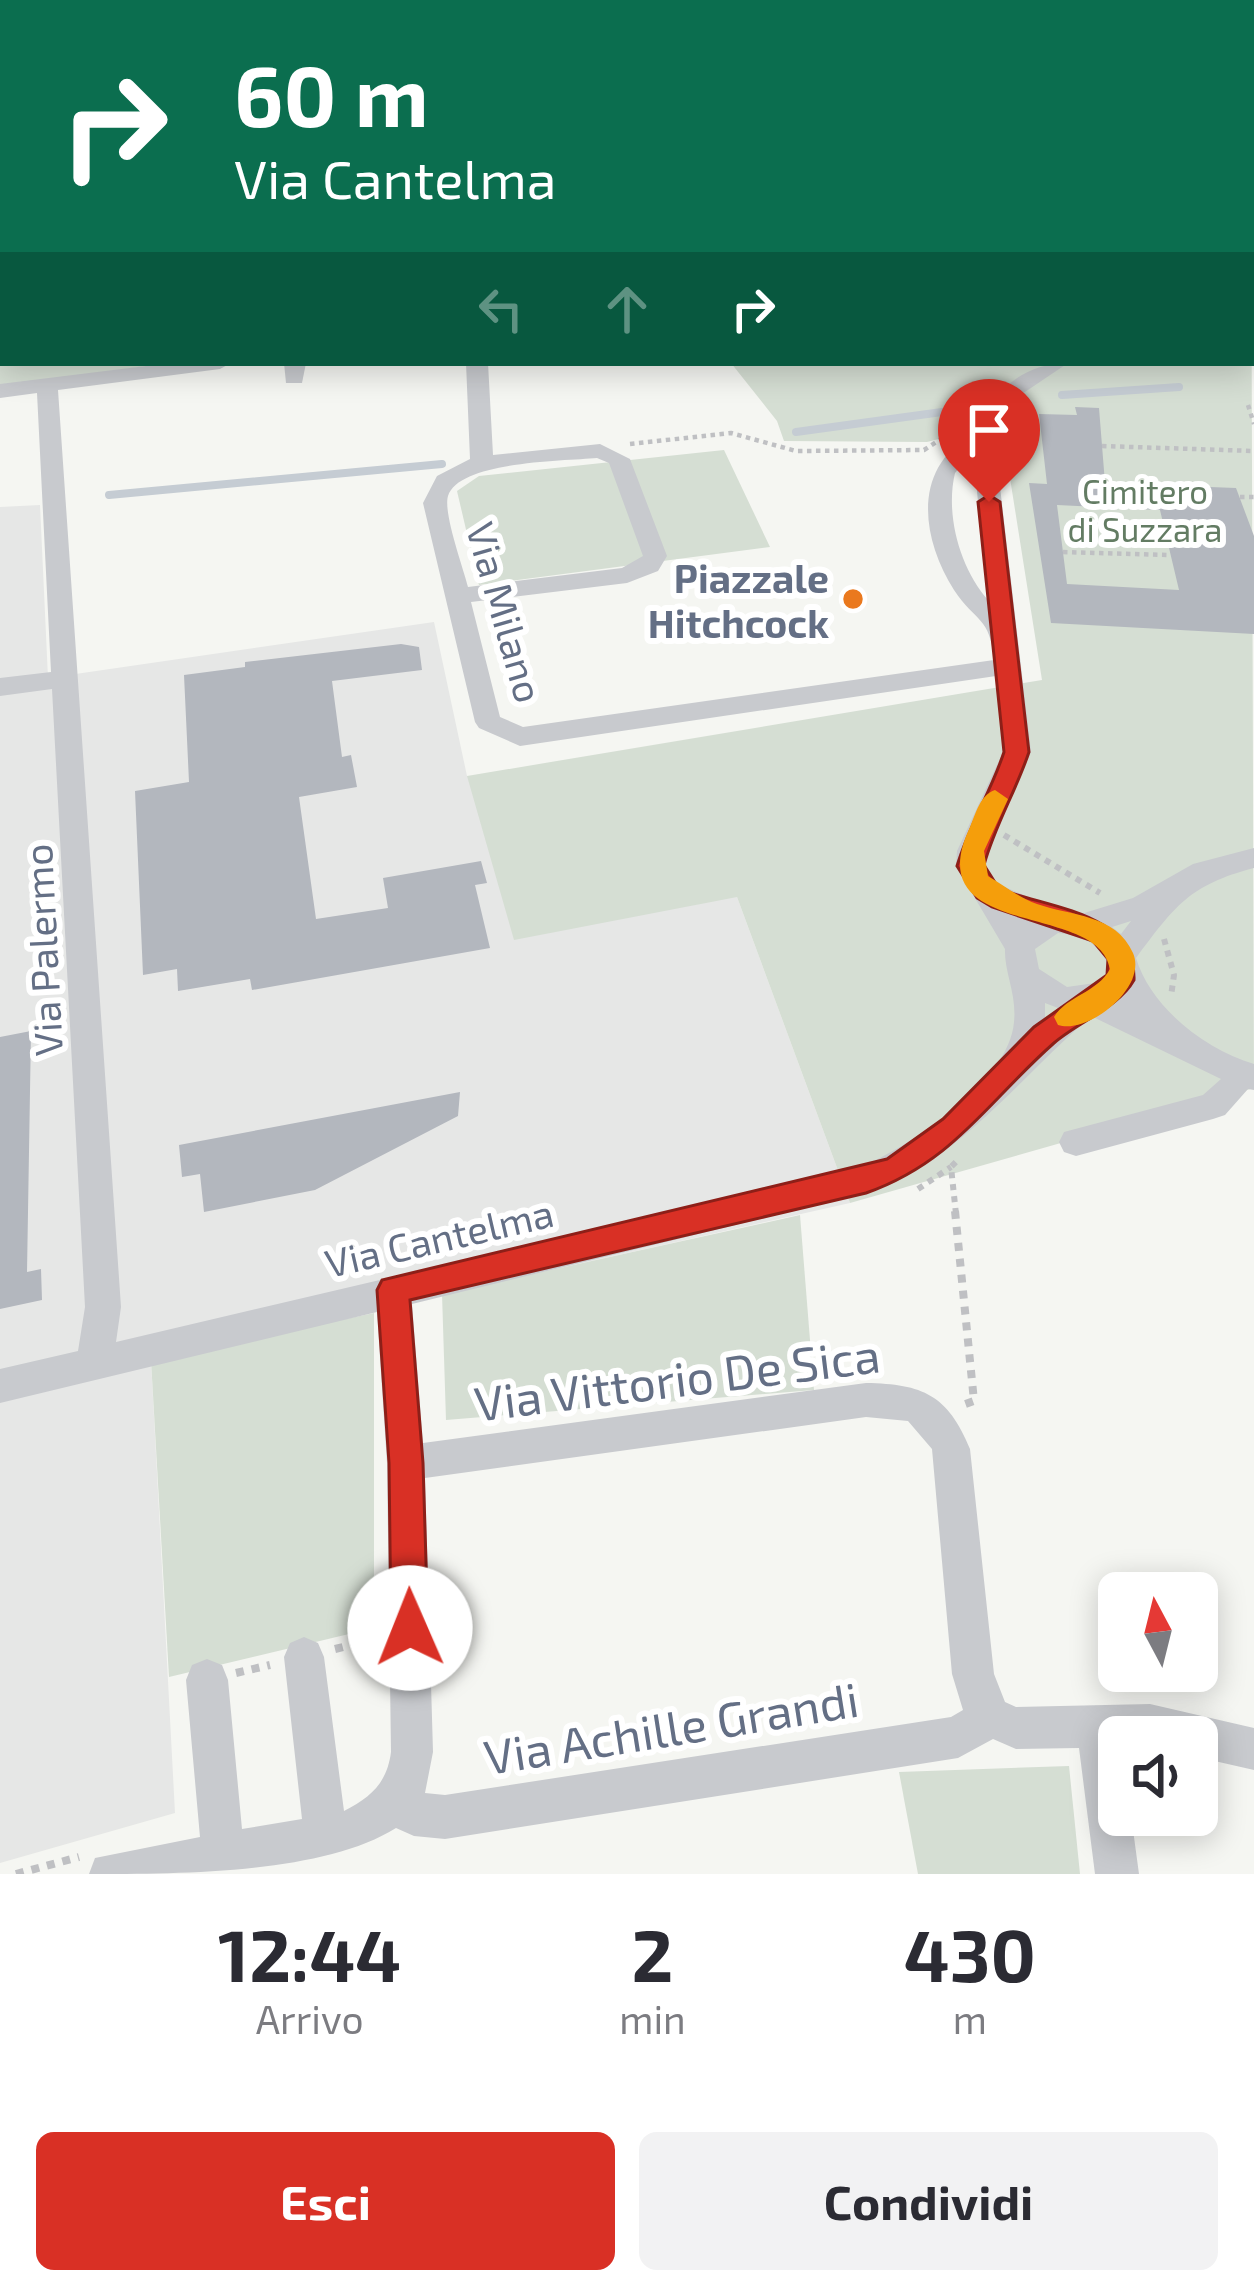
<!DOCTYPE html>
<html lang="it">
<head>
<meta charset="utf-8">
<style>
	body { margin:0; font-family:"Exo 2",sans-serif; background:#f2f2f3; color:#2b2b33; height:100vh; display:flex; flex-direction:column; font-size:45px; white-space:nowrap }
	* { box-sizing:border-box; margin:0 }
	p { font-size:39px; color:#7c7c81 }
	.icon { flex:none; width:66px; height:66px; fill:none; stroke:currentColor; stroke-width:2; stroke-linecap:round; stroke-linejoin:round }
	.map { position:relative; height:1874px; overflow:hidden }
	.sheet { display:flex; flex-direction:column; background:#fff; flex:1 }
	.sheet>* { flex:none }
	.top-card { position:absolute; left:0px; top:0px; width:1254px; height:366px; box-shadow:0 6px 30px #0003; background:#0b6e4f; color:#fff; overflow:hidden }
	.needle { width:78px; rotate:353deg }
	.fabs { position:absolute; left:1098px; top:1572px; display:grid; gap:24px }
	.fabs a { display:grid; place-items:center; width:120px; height:120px; border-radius:18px; background:#fff; box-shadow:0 6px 30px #0003; font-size:60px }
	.pin { position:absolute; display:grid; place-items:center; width:102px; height:102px; color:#fff; margin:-123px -51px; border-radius:50% 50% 50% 0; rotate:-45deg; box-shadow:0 0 12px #0007 }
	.pin .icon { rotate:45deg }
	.me { position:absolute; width:132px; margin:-66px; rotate:359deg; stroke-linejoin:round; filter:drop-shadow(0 0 9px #0008) }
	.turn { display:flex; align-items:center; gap:42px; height:252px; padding:0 36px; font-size:54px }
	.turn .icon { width:156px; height:156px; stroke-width:2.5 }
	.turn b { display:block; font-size:84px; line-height:102px }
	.lanes { display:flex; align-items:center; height:114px; padding:0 36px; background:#0003; justify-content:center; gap:60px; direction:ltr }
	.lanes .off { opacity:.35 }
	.eta { display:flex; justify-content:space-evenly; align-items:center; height:204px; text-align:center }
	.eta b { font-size:72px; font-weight:700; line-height:84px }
	.primary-button { display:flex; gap:24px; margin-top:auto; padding:24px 36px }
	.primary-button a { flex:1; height:138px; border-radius:18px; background:#d93025; color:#fff; font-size:48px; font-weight:700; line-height:138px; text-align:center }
	.primary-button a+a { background:#f2f2f3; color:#2b2b33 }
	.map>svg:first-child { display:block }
	.built { fill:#e6e7e6 }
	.green { fill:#d5ded3 }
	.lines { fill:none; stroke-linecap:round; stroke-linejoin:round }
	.stream { stroke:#c5ccd3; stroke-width:8 }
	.building { fill:#b3b7be; fill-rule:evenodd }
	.path-far3 { stroke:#bfc0c3; stroke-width:3; stroke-dasharray:3 3; stroke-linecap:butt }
	.path-far2 { stroke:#bfc0c3; stroke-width:4.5; stroke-dasharray:4.5 4.5; stroke-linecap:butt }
	.path-far1 { stroke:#bfc0c3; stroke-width:6; stroke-dasharray:6 6; stroke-linecap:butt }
	.path { stroke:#bfc0c3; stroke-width:8; stroke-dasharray:8 8; stroke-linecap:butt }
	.minor { fill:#c8cace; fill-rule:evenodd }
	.route { fill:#d93025; stroke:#8d1f18; stroke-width:3 }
	.slow { fill:#f59e0b }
	.poi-dot { fill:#ea791e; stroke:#fff; stroke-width:4.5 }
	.labels { text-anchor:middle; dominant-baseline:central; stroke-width:12; stroke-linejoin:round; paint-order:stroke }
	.far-park-label { font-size:33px; fill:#637c63; stroke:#fff }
	.poi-label { font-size:39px; font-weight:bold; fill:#646f85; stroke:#fff; text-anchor:end }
	.street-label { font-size:39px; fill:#646f85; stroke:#fff }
	.near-street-label { font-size:48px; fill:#646f85; stroke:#fff }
</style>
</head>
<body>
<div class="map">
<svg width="1254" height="1874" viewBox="0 0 1254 1874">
	<rect width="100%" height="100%" fill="#f5f6f2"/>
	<path class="built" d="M40,505L48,678L434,622L467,776L737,897L850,1203L151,1360L175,1813L0,1863V507Z"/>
	<g class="green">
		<path d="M1251,152L1254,1088L850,1203L737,897L514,940L467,776L1042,680L1003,434L1021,400L966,432L927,442L784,441L777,421L731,363H1251Z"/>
		<path d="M0,303L3,363H171L0,386Z"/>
		<path d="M724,450L770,547L479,585L457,491L479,476Z"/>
		<path d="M800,1215L814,1390L446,1420L442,1294Z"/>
		<path d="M374,1313V1628L169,1677L151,1360Z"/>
		<path d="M1069,1766L1080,1874H918L899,1772Z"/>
	</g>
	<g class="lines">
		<g class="stream">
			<path d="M1062,395L1179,387"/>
			<path d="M796,432L942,412"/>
			<path d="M109,495L442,464"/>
		</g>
	</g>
	<g class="building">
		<path d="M1075,407L1099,408L1105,483L1236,488L1254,536V634L1051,623L1029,483L1047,484L1039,414L1077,415ZM1057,505L1160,510L1179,590L1067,584Z"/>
		<path d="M401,644L419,647L422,670L332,681L342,757L351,755L357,787L299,797L316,919L388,908L383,878L481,861L487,883L475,885L490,948L252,990L250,979L178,991L177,969L143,975L135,791L189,782L184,675L245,667V662Z"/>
		<path d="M31,1031L27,1272L41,1269L42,1300L0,1309V1037Z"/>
		<path d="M460,1092L458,1116L315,1190L204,1212L200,1174L182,1177L179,1145Z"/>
	</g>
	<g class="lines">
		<path class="path-far3" d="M1251,273L1254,282"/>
		<g class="path-far2">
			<path d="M1248,405L1254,424"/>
			<path d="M630,444L731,433L796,451L924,450L941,439"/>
			<path d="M1102,446L1254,451"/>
			<path d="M1240,497H1254"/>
			<path d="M1063,552L1170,555"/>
		</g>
		<g class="path-far1">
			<path d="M1004,835L1100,893"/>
			<path d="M1164,939L1174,975L1171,996"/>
			<path d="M918,1189L951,1167"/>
			<path d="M956,1214L951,1167L956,1162"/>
		</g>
		<g class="path">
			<path d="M955,1211L974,1401L960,1406"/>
			<path d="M335,1649L375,1639"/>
			<path d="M236,1673L270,1665"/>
			<path d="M16,1874L79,1857"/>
		</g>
		<g class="minor">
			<path d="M51,0H67L50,3Z"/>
			<rect x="193" y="0" width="16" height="3"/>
			<rect x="333" y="0" width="16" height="3"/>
			<path d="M545,0H561L543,3Z"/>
			<path d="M689,0H705L688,3Z"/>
			<path d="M1222,0H1250L1248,3Z"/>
			<rect x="1251" y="98" width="3" height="10"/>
			<rect x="0" y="290" width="3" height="12"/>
			<path d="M170,363H231L220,369L58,390L121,1307L116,1342L861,1167C912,1145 1009,1082 1014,1022C1017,994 1004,972 1005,949L956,866L957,851L1003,752L996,676L520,746L479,728L475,722L423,503L437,476L470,459L466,363H488L493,455L600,444L630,459L667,556L658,571L627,583L471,602L500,717L523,727L994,660C990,616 976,623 954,590C921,538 912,468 972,435L971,427C996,392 1022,363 1068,363L1016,398L993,427L1031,752L985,851V865L996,883L1060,911L1081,914L1133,898L1193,864L1254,848V868C1189,885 1175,906 1136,958C1151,1008 1206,1050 1254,1064V1090L1248,1089L1225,1115L1213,1119L1076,1156L1064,1152L1059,1142L1064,1132L1203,1095L1221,1079L1091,1016C1021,1077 965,1152 878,1190L412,1304L423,1443L866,1383C923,1384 948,1395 970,1449L994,1674L1005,1702L1016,1707L1150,1704L1254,1728V1770L1197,1757V1737H1119V1815H1131L1139,1874H1095L1079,1748L1016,1749L993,1739L958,1758L445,1839L414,1836L396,1828C323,1874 179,1874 89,1874L95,1858L200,1837L186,1680L192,1665L207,1659L222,1665L228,1680L242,1829L302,1819L284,1657L290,1643L304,1637L318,1643L324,1657L344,1811C371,1797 387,1783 391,1752L387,1463L377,1312L0,1403V1369L78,1351L85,1307L52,689L0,696V678L51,672L37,393L0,398V384ZM973,452L988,600C960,568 945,515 955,473ZM597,458L609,463L643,556L622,568L468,587C463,567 443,513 448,496C459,461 565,461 597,458ZM1131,921L1121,934L1112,927ZM1058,933C1083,935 1102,944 1109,969L1102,982L1067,987L1039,969L1035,949ZM1045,1003L1058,1008L1045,1019ZM866,1417L908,1421L932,1449L952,1674L963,1710L951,1717L445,1795L425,1793L433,1752L425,1478Z"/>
			<path d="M284,363H306L302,383H286Z"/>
		</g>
	</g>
	<path class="route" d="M989,495L1000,502L1029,752C1016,791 995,825 984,865L996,884L1011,893C1060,909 1136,917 1134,980C1119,1007 1078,1022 1054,1043C988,1101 954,1162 866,1193L410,1300L423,1463L428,1628L423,1641L410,1647L396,1641L391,1628L389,1463L377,1290L382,1280L887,1159L943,1119L1034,1027L1107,975L1108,959L1093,941L992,907L977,898L957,866C969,825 991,792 1004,752L978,502Z"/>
	<path class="slow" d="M995,790L1008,799L984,851L988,876C1003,885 1020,898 1037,904C1071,916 1116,914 1133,953C1148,987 1088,1035 1058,1025L1054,1017C1068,995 1097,993 1110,969C1098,900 916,942 970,827C976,813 980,795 995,790Z"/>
	<circle class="poi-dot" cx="853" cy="599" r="12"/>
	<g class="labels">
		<g class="far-park-label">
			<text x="1145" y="491">Cimitero<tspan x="1145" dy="38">di Suzzara</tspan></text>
		</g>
		<g class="poi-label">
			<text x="829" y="577">Piazzale<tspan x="829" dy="45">Hitchcock</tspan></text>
		</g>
		<g class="street-label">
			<text transform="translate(506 612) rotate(74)">Via Milano</text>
			<text transform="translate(42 950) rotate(-93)">Via Palermo</text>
			<text transform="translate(439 1237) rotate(-13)">Via Cantelma</text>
		</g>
		<g class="near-street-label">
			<text transform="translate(677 1378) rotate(-7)">Via Vittorio De Sica</text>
			<text transform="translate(671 1727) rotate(-9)">Via Achille Grandi</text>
		</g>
	</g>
</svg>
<div class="fabs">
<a><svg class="needle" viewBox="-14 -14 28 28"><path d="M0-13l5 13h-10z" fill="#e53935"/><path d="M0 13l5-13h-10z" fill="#7c7c81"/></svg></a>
<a><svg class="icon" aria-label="sound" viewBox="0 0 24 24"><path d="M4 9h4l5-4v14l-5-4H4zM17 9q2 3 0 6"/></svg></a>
</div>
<div class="pin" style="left:989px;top:502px;background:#d93025"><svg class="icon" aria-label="arrive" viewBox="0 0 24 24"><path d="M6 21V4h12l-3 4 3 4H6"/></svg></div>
<svg class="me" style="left:410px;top:1628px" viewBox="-20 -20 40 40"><circle r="19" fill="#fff"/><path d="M0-13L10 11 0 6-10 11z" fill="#d93025"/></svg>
<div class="top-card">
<div class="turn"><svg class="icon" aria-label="right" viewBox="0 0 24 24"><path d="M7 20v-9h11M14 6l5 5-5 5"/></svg><div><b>60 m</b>Via Cantelma</div></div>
<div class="lanes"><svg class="icon off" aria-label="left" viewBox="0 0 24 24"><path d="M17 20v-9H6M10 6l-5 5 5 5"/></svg><svg class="icon off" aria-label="ahead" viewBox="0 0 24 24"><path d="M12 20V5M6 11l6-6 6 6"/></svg><svg class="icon" aria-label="right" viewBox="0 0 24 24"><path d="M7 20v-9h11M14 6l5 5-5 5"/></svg></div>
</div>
</div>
<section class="sheet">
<div class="eta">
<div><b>12:44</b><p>Arrivo</p></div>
<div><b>2</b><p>min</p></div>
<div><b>430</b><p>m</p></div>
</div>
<div class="primary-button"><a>Esci</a><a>Condividi</a></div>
</section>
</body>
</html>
